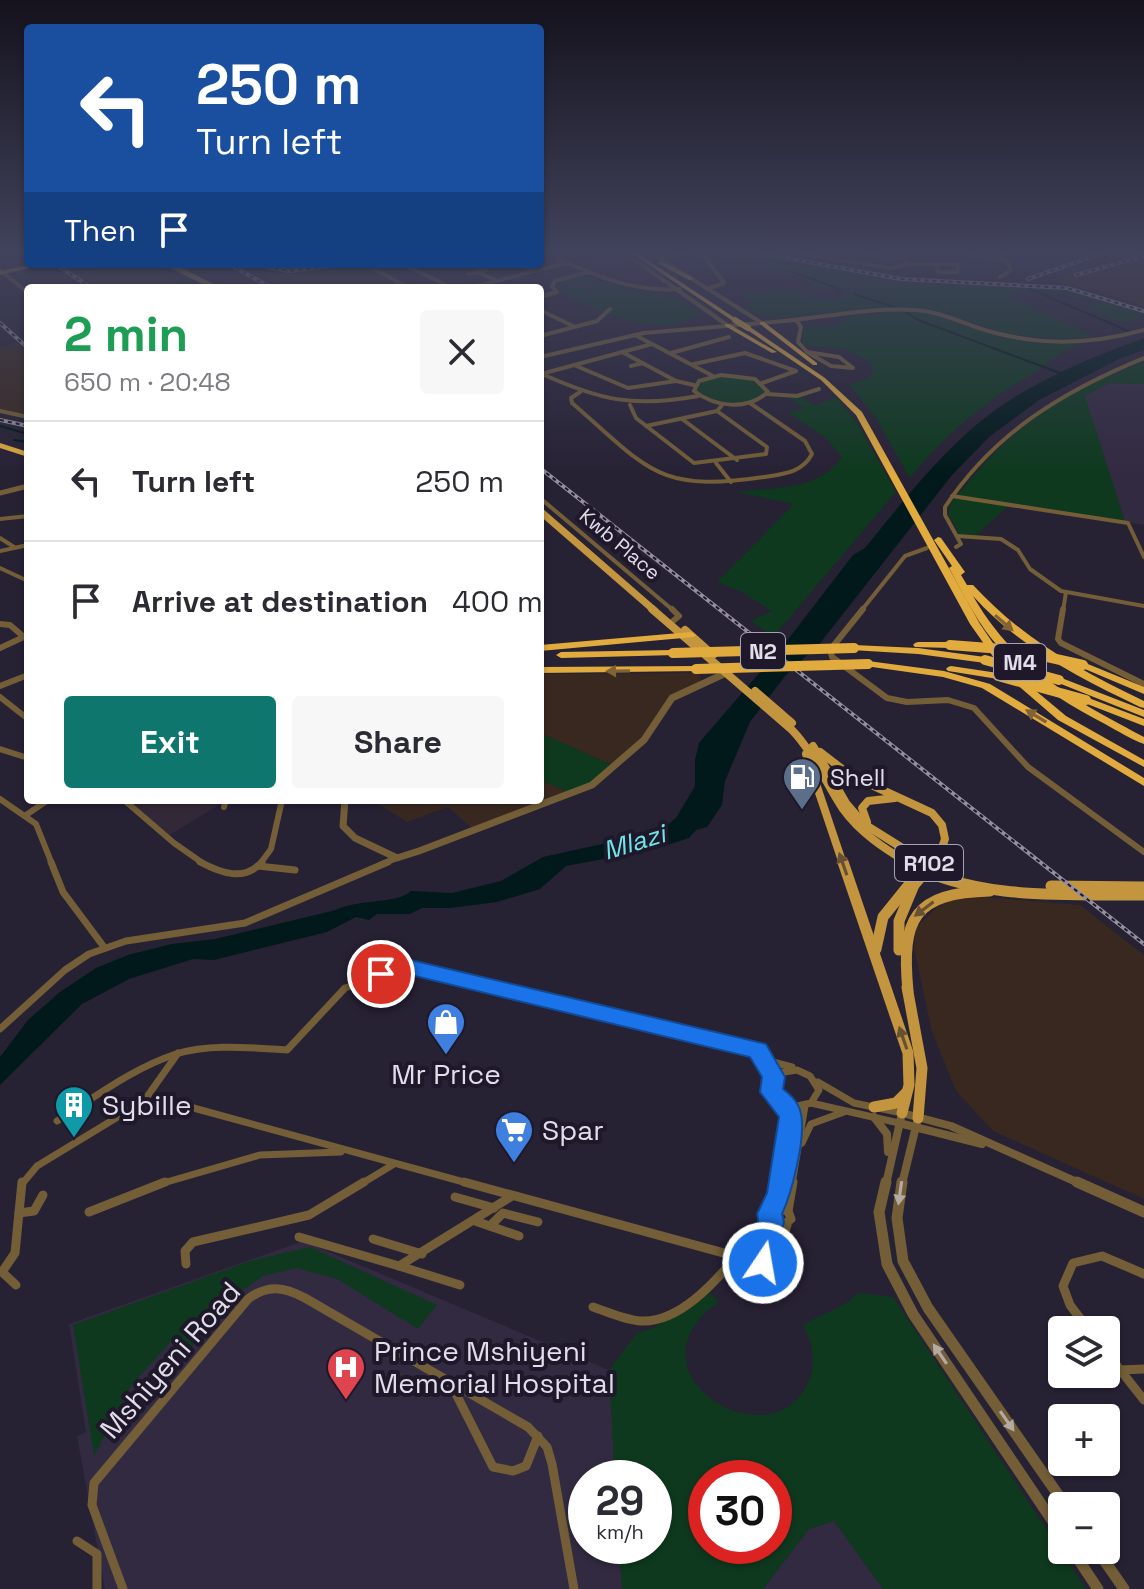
<!DOCTYPE html>
<html lang="en">
<head>
<meta charset="utf-8">
<style>
	body { margin:0; font-family:"Space Grotesk",sans-serif; background:#f7f7f7; color:#2b2b33; height:100vh; display:flex; flex-direction:column; font-size:30px; white-space:nowrap }
	* { box-sizing:border-box; margin:0 }
	p { font-size:26px; color:#7c7c81 }
	.icon { flex:none; width:44px; height:44px; fill:none; stroke:currentColor; stroke-width:2; stroke-linecap:round; stroke-linejoin:round }
	.map { position:relative; flex:1; overflow:hidden }
	.panel { position:absolute; left:24px; top:284px; width:520px; height:520px; display:flex; flex-direction:column; background:#fff; border-radius:8px; box-shadow:0 2px 6px #0004 }
	.panel>* { flex:none }
	.guide { position:absolute; left:24px; top:24px; width:520px; height:244px; border-radius:8px; box-shadow:0 2px 6px #0004; background:#1a4fa0; color:#fff; overflow:hidden }
	.buttons { position:absolute; left:1048px; top:1316px; display:grid; gap:16px }
	.buttons a { display:grid; place-items:center; width:72px; height:72px; border-radius:8px; background:#fff; box-shadow:0 2px 6px #0004; font-size:40px }
	.speed { position:absolute; left:568px; top:1460px; display:flex; gap:16px; font-size:40px; font-weight:700; text-align:center }
	.speed>* { display:grid; place-content:center; width:104px; height:104px; border-radius:50%; background:#fff; box-shadow:0 2px 6px #0004; line-height:1 }
	.speed small { font-size:20px; font-weight:400 }
	.speed .limit { border:12px solid #d22; background:#fff; color:#111 }
	.pin { position:absolute; display:grid; place-items:center; width:68px; height:68px; color:#fff; margin:-34px; border:4px solid #fff; border-radius:50%; box-shadow:0 2px 8px #0007 }
	.me { position:absolute; width:88px; margin:-44px; rotate:12deg; stroke-linejoin:round; filter:drop-shadow(0 0 6px #0008) }
	.turn { display:flex; align-items:center; gap:28px; height:168px; padding:0 40px; font-size:36px }
	.turn .icon { width:104px; height:104px; stroke-width:2.5 }
	.turn b { display:block; font-size:56px; line-height:68px }
	.then { display:flex; align-items:center; height:76px; padding:0 40px; background:#0003; gap:16px; font-size:30px }
	.round { display:grid; place-items:center; flex:none; width:84px; height:84px; border-radius:8px; background:#f7f7f7 }
	.summary { display:flex; align-items:center; justify-content:space-between; height:136px; padding:0 40px }
	h1 { font-size:48px; font-weight:700; line-height:60px; color:#1e9e55 }
	.cta { display:flex; gap:16px; margin-top:auto; padding:16px 40px }
	.cta a { flex:1; height:92px; border-radius:8px; background:#0f766e; color:#fff; font-size:32px; font-weight:700; line-height:92px; text-align:center }
	.cta a+a { background:#f7f7f7; color:#2b2b33 }
	ul { padding:0; list-style:none }
	li { display:flex; align-items:center; gap:24px; height:120px; padding:0 40px; border-top:2px solid #e1e1e2 }
	li div { flex:1 }
	li b { display:block; font-size:30px }
	li em { font-style:normal }
	.map>svg:first-child { display:block }
	.built { fill:#322a41 }
	.industrial { fill:#392820 }
	.education { fill:#332837 }
	.green { fill:#0e391e; fill-rule:evenodd }
	.water { fill:#01191a }
	.lines { fill:none; stroke-linecap:round; stroke-linejoin:round }
	.stream { stroke:#01191a; stroke-width:2 }
	.minor-far3 { stroke:#735e37; stroke-width:4 }
	.minor-far2 { stroke:#735e37; stroke-width:6 }
	.minor-far1 { stroke:#735e37; stroke-width:7 }
	.minor { stroke:#735e37; stroke-width:9 }
	.tertiary-far4 { stroke:#735e37; stroke-width:4 }
	.tertiary-far3 { stroke:#735e37; stroke-width:5 }
	.tertiary-far2 { stroke:#735e37; stroke-width:7 }
	.tertiary-far1 { stroke:#735e37; stroke-width:8 }
	.tertiary { stroke:#735e37; stroke-width:11 }
	.primary-far3 { stroke:#c2953e; stroke-width:5 }
	.primary-far2 { stroke:#c2953e; stroke-width:7 }
	.primary-far1 { stroke:#c2953e; stroke-width:8 }
	.primary { stroke:#c2953e; stroke-width:11 }
	.trunk { fill:#d2a03e; fill-rule:evenodd }
	.motorway { fill:#e1ab3d; fill-rule:evenodd }
	.rail-casing { stroke:#948f9e; stroke-width:4 }
	.rail { stroke:#1e182a; stroke-width:2; stroke-dasharray:4; stroke-linecap:butt }
	.primary-bridge-far1 { stroke:#c2953e; stroke-width:8 }
	.primary-bridge { stroke:#c2953e; stroke-width:11 }
	.motorway-bridge-far1 { stroke:#e1ab3d; stroke-width:6 }
	.motorway-bridge { stroke:#e1ab3d; stroke-width:10 }
	.oneway { fill:#806234 }
	.oneway2 { fill:#685033 }
	.oneway3 { fill:#b5aaa2 }
	.route { fill:#1a73e8; stroke:#114b97; stroke-width:2 }
	.labels { text-anchor:middle; dominant-baseline:central; stroke-width:8; stroke-linejoin:round; paint-order:stroke }
	.far-street-label { font-size:20px; fill:#e1dde9; stroke:#1e182a }
	.shield { fill:#1e182a; stroke:#a6a2b0; stroke-width:2 }
	.shield-label { font-size:22px; font-weight:bold; fill:#e1dde9 }
	.poi-label { font-size:24px; fill:#e1dde9; stroke:#1e182a; text-anchor:start }
	.water-label { font-size:26px; font-style:italic; fill:#6ee6e9; stroke:#1e182a }
	.near-poi-label { font-size:28px; fill:#e1dde9; stroke:#1e182a; text-anchor:start }
	.near-street-label { font-size:28px; fill:#e1dde9; stroke:#1e182a }
</style>
</head>
<body>
<div class="map">
<svg width="1144" height="1589" viewBox="0 0 1144 1589">
	<rect width="100%" height="100%" fill="#272134"/>
	<g class="built">
		<path d="M1110,383L1144,384V525L1125,522L1084,396Z"/>
		<path d="M303,1241L609,1370L615,1478H586V1546H619L622,1589H105L77,1436L86,1432L69,1324Z"/>
		<path d="M834,1521L883,1589H763L809,1529Z"/>
	</g>
	<g class="industrial">
		<path d="M1121,253H1144V307L1095,290L1057,282L1074,271Z"/>
		<path d="M123,264H151L196,288H96L75,274Z"/>
		<path d="M364,264L405,288H286L269,281L264,273Z"/>
		<path d="M18,343L28,354V416L0,410V347Z"/>
		<path d="M700,673L701,684L672,698L658,720L617,767L540,733V674Z"/>
		<path d="M540,780L574,794L475,831L448,807L407,822L372,800H540Z"/>
		<path d="M970,896L1080,905L1144,955V1199L993,1131L956,1091L932,1032L914,948L916,928L935,909L951,900Z"/>
	</g>
	<g class="education">
		<path d="M576,253H621L657,277L635,282L607,276L577,265L588,263Z"/>
		<path d="M124,800H219L217,806L168,836Z"/>
	</g>
	<g class="green">
		<path d="M720,253C789,253 856,275 925,283C981,290 1039,280 1094,296L1085,299L1037,290L1008,296L1096,337L1064,339L1007,334L944,313L914,308L773,318L742,307L753,304L743,295L785,286L825,301L853,293L839,288L813,289L810,281L766,265L731,267Z"/>
		<path d="M578,276L681,300L687,302H683V306L697,309L700,314C662,341 586,310 555,286Z"/>
		<path d="M1106,301L1144,315V317L1125,323L1084,308Z"/>
		<path d="M909,311L940,315L1000,335L1082,342C1059,353 1046,365 1025,378C980,406 943,436 910,478L875,416L849,385L869,378L873,370L870,362L848,350L802,345L804,327H835L851,316Z"/>
		<path d="M1144,362V384L1110,383L1085,396L1125,522L1011,504L976,535L959,534L949,516C947,502 958,496 966,485C1013,426 1072,386 1144,362Z"/>
		<path d="M730,376L756,381L766,391L761,398C736,405 720,404 697,392V385L705,379Z"/>
		<path d="M801,397L815,405L836,397L857,423L896,492L773,637L751,621L772,611L742,592L717,582L794,504L736,492C774,487 817,492 842,457L826,438L788,413L804,408L789,398Z"/>
		<path d="M540,733L617,767L574,794L540,780Z"/>
		<path d="M310,1247L437,1305L418,1329L337,1279L297,1268L263,1276L233,1297L190,1349L173,1339L131,1386L94,1456L73,1325L250,1261Z"/>
		<path d="M709,1292L719,1302C620,1370 767,1464 807,1385C817,1365 814,1344 803,1326C821,1312 843,1310 858,1293L893,1297L1086,1589H883L834,1521L809,1529L763,1589H622L619,1546H654V1478H615L609,1370L637,1333L653,1328ZM706,1478H774V1546H706Z"/>
	</g>
	<path class="water" d="M1144,338V350L1121,358L1039,400L989,437L952,475L821,642L786,675L750,722L725,781L722,805L707,827L696,830L689,838L652,850L566,866L540,889L497,902L450,908H422L410,914H377L369,920L356,917L327,932L214,960L193,959L129,979L82,1004L0,1085V1057L28,1020L60,992L96,968L128,955L172,944L215,939L336,910C357,899 398,904 411,891L452,893L501,881L543,857L611,842L667,825L676,818L695,786V760L699,743L786,642L853,555L865,548C900,505 934,461 976,425C1025,384 1085,360 1144,338Z"/>
	<g class="lines">
		<g class="stream">
			<path d="M789,271L840,289"/>
			<path d="M1030,289L1131,332"/>
			<path d="M854,294L897,308"/>
			<path d="M906,312L918,320L1060,373"/>
			<path d="M0,426L28,434"/>
			<path d="M14,440L28,442"/>
		</g>
		<g class="minor-far3">
			<path d="M562,253L561,260C599,278 637,292 680,289"/>
			<path d="M702,253L724,283L707,289"/>
			<path d="M797,253L890,268L905,265L909,253"/>
			<path d="M857,253L907,259"/>
			<path d="M964,253L1007,261L1011,270L1000,277"/>
			<path d="M658,257L690,253"/>
			<path d="M997,257L1010,253"/>
			<path d="M383,264L374,269L409,288"/>
			<path d="M403,264L452,288"/>
			<path d="M519,264L535,271"/>
			<path d="M906,264H959L957,272H938L937,267"/>
			<path d="M0,270L28,293"/>
			<path d="M478,272L497,281"/>
			<path d="M468,274L486,270"/>
			<path d="M469,288L566,263"/>
			<path d="M540,297L557,292L552,286L555,281L589,272"/>
			<path d="M540,310L573,326"/>
			<path d="M796,320L801,327L798,342L807,352"/>
			<path d="M762,323C813,320 864,307 915,310C943,312 966,325 992,332C1042,346 1094,344 1144,330"/>
			<path d="M635,335L713,376"/>
			<path d="M540,336L597,321L610,309"/>
			<path d="M622,352L676,381L694,385"/>
			<path d="M807,352L839,357L853,368L831,366Z"/>
			<path d="M671,353L729,337"/>
			<path d="M694,364L745,353L796,371L762,383"/>
			<path d="M574,365L628,388L676,381"/>
			<path d="M631,366L643,363"/>
			<path d="M540,373C599,400 633,408 698,396"/>
			<path d="M541,374L652,344"/>
			<path d="M721,375L755,379L768,392C747,411 715,407 694,391L699,381Z"/>
			<path d="M580,392L571,398L572,403C649,469 656,493 764,477C783,474 802,473 812,454L805,441L750,403"/>
			<path d="M767,394L797,396L819,389"/>
			<path d="M630,405L636,418L694,463L766,454L767,447L717,411L723,404"/>
			<path d="M0,411L28,417"/>
			<path d="M682,419L737,460"/>
			<path d="M646,426L717,411"/>
			<path d="M716,463L731,482"/>
			<path d="M952,496L1128,523L1144,557"/>
			<path d="M540,498L674,611"/>
			<path d="M0,519L28,516"/>
			<path d="M957,536L1001,539L1018,550L1030,569L1061,591L1144,606"/>
			<path d="M0,538L14,547"/>
			<path d="M956,547L961,544L945,515V507C994,433 1063,391 1144,358"/>
			<path d="M0,551L28,545"/>
			<path d="M0,568L28,581"/>
			<path d="M861,611L905,556L927,548"/>
			<path d="M1063,611L1066,592"/>
		</g>
		<g class="minor-far2">
			<path d="M672,609L679,616L673,621"/>
			<path d="M863,609L830,650L832,657L887,698L907,702L948,700L974,708L1028,767L1144,852"/>
			<path d="M1063,609L1058,639L1061,643L1144,684"/>
			<path d="M0,624L10,625L24,637"/>
			<path d="M0,648L28,635"/>
			<path d="M0,686L28,675"/>
			<path d="M0,697L28,719"/>
			<path d="M0,749L28,758"/>
			<path d="M0,799L36,824L52,864"/>
			<path d="M124,800L174,843L204,864"/>
			<path d="M224,807L226,800"/>
			<path d="M26,815L48,800"/>
			<path d="M260,864L271,849L282,800"/>
			<path d="M382,864L397,858"/>
		</g>
		<g class="minor-far1">
			<path d="M51,862L63,892L104,947"/>
			<path d="M200,862C221,873 244,882 262,862"/>
			<path d="M258,866L295,870"/>
			<path d="M0,1029L65,970L89,954L126,941L245,923L388,862"/>
			<path d="M765,1060L792,1067"/>
			<path d="M797,1070L810,1076L819,1090L811,1103L793,1107L774,1096L771,1082L778,1073Z"/>
			<path d="M818,1082L854,1103L902,1113"/>
			<path d="M811,1103L899,1123"/>
			<path d="M190,1107L471,1184"/>
			<path d="M57,1121C95,1097 133,1068 176,1054C210,1043 252,1048 287,1050L345,988L407,967L745,1045L761,1053L773,1077"/>
			<path d="M802,1143L811,1124L844,1112"/>
			<path d="M22,1184L37,1166L144,1101L178,1053"/>
			<path d="M160,1184L260,1155L341,1152"/>
			<path d="M361,1184L394,1164"/>
			<path d="M781,1184L788,1144L787,1105"/>
			<path d="M792,1184L805,1106"/>
		</g>
		<g class="minor">
			<path d="M464,1182L775,1267L787,1225"/>
			<path d="M455,1197L494,1208"/>
			<path d="M788,1211L793,1182"/>
			<path d="M89,1212L165,1182"/>
			<path d="M19,1213L34,1211L43,1195"/>
			<path d="M475,1221L519,1236"/>
			<path d="M772,1222L782,1226L791,1219L788,1211L775,1208"/>
			<path d="M490,1226L503,1213L538,1222"/>
			<path d="M299,1237L399,1266L512,1196"/>
			<path d="M373,1239L422,1254"/>
			<path d="M763,1263L772,1222L769,1214L781,1182"/>
			<path d="M186,1264L185,1251L193,1242L309,1215L364,1182"/>
			<path d="M399,1266L460,1285"/>
			<path d="M16,1285L2,1272L15,1253L22,1182"/>
			<path d="M593,1307C608,1312 625,1320 641,1321C679,1323 715,1282 737,1256"/>
			<path d="M1089,1330L1070,1305L1063,1286L1073,1263L1102,1256L1144,1274"/>
			<path d="M1106,1352L1144,1400"/>
			<path d="M1120,1370L1144,1369"/>
			<path d="M450,1382L493,1467L513,1471L526,1466L538,1436"/>
			<path d="M77,1541L97,1554V1589"/>
			<path d="M123,1589L92,1505L94,1483L248,1299C268,1284 284,1287 305,1298L528,1427L547,1447L552,1464L574,1589"/>
		</g>
		<g class="tertiary-far4">
			<path d="M625,253L727,325"/>
			<path d="M651,253L762,323"/>
			<path d="M540,357L644,333L762,323"/>
		</g>
		<path class="tertiary-far3" d="M0,493L28,486"/>
		<path class="tertiary-far2" d="M345,800L343,826L355,838L397,858L419,851L592,785L644,740L672,698L726,673"/>
		<g class="tertiary-far1">
			<path d="M874,1117L887,1134L888,1152"/>
			<path d="M899,1123L982,1144"/>
			<path d="M886,1184L902,1113L951,1126L1081,1184"/>
			<path d="M902,1184L918,1118"/>
		</g>
		<g class="tertiary">
			<path d="M886,1182L879,1212L887,1264L913,1314L1062,1535"/>
			<path d="M902,1182L897,1218L903,1261L928,1308L1066,1506"/>
			<path d="M1077,1182L1144,1212"/>
			<path d="M1072,1550L1098,1589"/>
			<path d="M1097,1550L1124,1589"/>
		</g>
		<path class="primary-far3" d="M168,264L216,288"/>
		<path class="primary-far2" d="M540,511L655,611"/>
		<g class="primary-far1">
			<path d="M652,609L792,730C814,753 825,782 843,809C860,833 885,849 910,864"/>
			<path d="M685,630L713,655"/>
			<path d="M755,691L792,723"/>
			<path d="M813,746L846,803L864,824L920,859"/>
			<path d="M820,752L850,775L932,813L942,825L945,839L939,856"/>
			<path d="M806,754L843,864"/>
			<path d="M867,822L862,808L868,801L895,798"/>
		</g>
		<g class="primary">
			<path d="M843,862L908,1053L909,1085L902,1113"/>
			<path d="M907,862C975,901 1068,894 1144,895"/>
			<path d="M1051,886L1144,887"/>
			<path d="M876,949L883,917L908,886"/>
			<path d="M899,950V921L914,885"/>
			<path d="M907,987L922,1068L918,1118"/>
			<path d="M908,991C901,918 914,893 990,891"/>
			<path d="M874,1107L896,1103L906,1093"/>
		</g>
		<path class="trunk" d="M35,264H46L0,275V271Z"/>
		<g class="motorway">
			<path d="M631,253H637L738,320L733,321Z"/>
			<path d="M661,261L693,278L694,279L689,280L659,264L658,263Z"/>
			<path d="M760,322H764L817,363V365H813L760,324Z"/>
			<path d="M725,324H729L777,352L772,353L725,326Z"/>
			<path d="M746,327H750L825,378L862,412L980,624L1012,671L1066,716L1144,760V767L1058,720L1006,675L970,624L856,415L821,380L746,329Z"/>
			<path d="M0,443L28,452V457L0,448Z"/>
			<path d="M938,537L941,538L965,572L961,575L967,585H973C1023,639 1079,670 1144,701V708L1140,707C1079,678 1019,647 973,596C1015,669 1073,699 1144,737V744C1130,739 1118,731 1105,724C1063,702 1021,676 991,638C974,616 962,592 949,568L952,566L934,540Z"/>
			<path d="M691,632L696,635L694,637L540,651V645Z"/>
			<path d="M918,642H950L955,645L950,648L915,647L913,645L915,643Z"/>
			<path d="M854,645L918,648L985,657L990,660L985,663L918,654L851,650L849,648Z"/>
			<path d="M673,650L676,651L678,653L676,655L561,658L556,655L561,652Z"/>
			<path d="M868,661L944,671L990,684L1144,778V786L982,688L943,677L865,666L863,664L865,662Z"/>
			<path d="M1083,662L1144,687V694L1080,667L1078,665L1080,663Z"/>
			<path d="M696,666L699,667L701,669L699,671L540,673V667Z"/>
			<path d="M951,666L998,673L1003,676L998,679L948,671L946,669L948,667Z"/>
			<path d="M1059,677L1144,710V717L1056,682L1054,680Z"/>
			<path d="M1086,697L1144,719V726L1082,702L1081,700L1082,698Z"/>
		</g>
		<g class="rail-casing">
			<g id="rail">
				<path d="M759,253L901,279L1067,288L1144,311"/>
				<path d="M56,264L91,288"/>
				<path d="M229,264L272,288"/>
				<path d="M251,264L289,271L347,264"/>
				<path d="M1076,275L1144,256"/>
				<path d="M1028,279L1103,253"/>
				<path d="M0,323L28,348"/>
				<path d="M0,420L28,426"/>
				<path d="M540,468L1144,944"/>
			</g>
		</g>
		<use href="#rail" class="rail"/>
		<path class="primary-bridge-far1" d="M932,864L939,856"/>
		<path class="primary-bridge" d="M914,885L934,862"/>
		<path class="motorway-bridge-far1" d="M735,320L748,328"/>
		<g class="motorway-bridge">
			<path d="M950,645L1015,650L1083,665"/>
			<path d="M673,653L854,648"/>
			<path d="M985,660L1059,680"/>
			<path d="M696,669L868,664"/>
			<path d="M998,676L1086,700"/>
		</g>
	</g>
	<defs><path id="oneway-solid" d="M-6-.8H1V-3.2L6.5 0L1 3.2V.8H-6Z" transform="scale(2)"/></defs>
	<g class="oneway">
		<use href="#oneway-solid" transform="translate(1004 623) rotate(41)"/>
		<use href="#oneway-solid" transform="translate(618 671) rotate(179)"/>
		<use href="#oneway-solid" transform="translate(1036 716) rotate(-149)"/>
	</g>
	<g class="oneway2">
		<use href="#oneway-solid" transform="translate(843 864) rotate(-109)"/>
		<use href="#oneway-solid" transform="translate(924 909) rotate(143)"/>
		<use href="#oneway-solid" transform="translate(903 1038) rotate(-109)"/>
	</g>
	<g class="oneway3">
		<use href="#oneway-solid" transform="translate(900 1193) rotate(98)"/>
		<use href="#oneway-solid" transform="translate(940 1354) rotate(-124)"/>
		<use href="#oneway-solid" transform="translate(1007 1421) rotate(55)"/>
	</g>
	<linearGradient id="sky" x2="0" y2="1"><stop stop-color="#15121d"/><stop offset="0.53" stop-color="#41435c"/><stop offset="1" stop-color="#41435c" stop-opacity="0"/></linearGradient>
	<rect width="1144" height="475" fill="url(#sky)"/>
	<path class="route" d="M411,960L766,1044L785,1077L783,1089C792,1096 799,1103 801,1114C806,1138 792,1192 782,1214L784,1222L772,1271L763,1275L754,1271C745,1253 762,1233 757,1214L767,1193L779,1117L760,1092L762,1077L750,1057L411,975L381,982L370,974L374,969Z"/>
	<defs>
		<g id="fuel-pin" transform="scale(2)"><path d="M0 17L-7.5 6A9.5 9.5 0 1 1 7.5 6Z" fill="#5c6f8a" stroke="#1e182a"/><path d="M-5.5-6h7V0h2V4h1.3V-2.5L3-4.5l.8-.8L6-3V5H2.5V1h-1V6h-7ZM-4.2-4.7v3.2H.2V-4.7Z" fill="#fff"/></g>
		<g id="shop-pin" transform="scale(2)"><path d="M0 17L-7.5 6A9.5 9.5 0 1 1 7.5 6Z" fill="#3f7fe0" stroke="#1e182a"/><path d="M-5-2.5h2.3a2.7 3.5 0 0 1 5.4 0H5L5.5 6h-11ZM-1.5-2.5h3a1.5 2.3 0 0 0-3 0Z" fill="#fff"/></g>
		<g id="building-pin" transform="scale(2)"><path d="M0 17L-7.5 6A9.5 9.5 0 1 1 7.5 6Z" fill="#0f9aa8" stroke="#1e182a"/><path d="M-4-6H4V6H1V3H-1V6H-4ZM-2.5-4.3h1.7v1.8h-1.7ZM.8-4.3h1.7v1.8H.8ZM-2.5-1h1.7V.8h-1.7ZM.8-1h1.7V.8H.8Z" fill="#fff"/></g>
		<g id="supermarket-pin" transform="scale(2)"><path d="M0 17L-7.5 6A9.5 9.5 0 1 1 7.5 6Z" fill="#3f7fe0" stroke="#1e182a"/><path d="M-6-5.5h2.5l.6 2H6L4.5 2H-2.5L-4.4-4H-6ZM-1.5 3.2a1.3 1.3 0 1 0 .1 0ZM3 3.2a1.3 1.3 0 1 0 .1 0Z" fill="#fff"/></g>
		<g id="hospital-pin" transform="scale(2)"><path d="M0 17L-7.5 6A9.5 9.5 0 1 1 7.5 6Z" fill="#e0444e" stroke="#1e182a"/><path d="M-5-5h3v3.5h4V-5h3V5h-3V1.5h-4V5h-3Z" fill="#fff"/></g>
	</defs>
	<g fill-rule="evenodd">
		<use href="#fuel-pin" x="802" y="777"/>
		<use href="#shop-pin" x="446" y="1022"/>
		<use href="#building-pin" x="74" y="1105"/>
		<use href="#supermarket-pin" x="514" y="1130"/>
		<use href="#hospital-pin" x="346" y="1367"/>
	</g>
	<g class="labels">
		<g class="far-street-label">
			<text transform="translate(620 544) rotate(40)">Kwb Place</text>
		</g>
		<g class="shield">
			<rect x="741" y="633" width="44" height="36" rx="6"/>
			<rect x="994" y="644" width="52" height="36" rx="6"/>
			<rect x="895" y="845" width="68" height="36" rx="6"/>
		</g>
		<g class="shield-label">
			<text x="763" y="651">N2</text>
			<text x="1020" y="662">M4</text>
			<text x="929" y="863">R102</text>
		</g>
		<g class="poi-label">
			<text x="830" y="777">Shell</text>
		</g>
		<g class="water-label">
			<text transform="translate(634 842) rotate(-17)">Mlazi</text>
		</g>
		<g class="near-poi-label">
			<text x="446" y="1074" text-anchor="middle">Mr Price</text>
			<text x="102" y="1105">Sybille</text>
			<text x="542" y="1130">Spar</text>
			<text x="374" y="1351">Prince Mshiyeni<tspan x="374" dy="32">Memorial Hospital</tspan></text>
		</g>
		<g class="near-street-label">
			<text transform="translate(170 1360) rotate(-49)">Mshiyeni Road</text>
		</g>
	</g>
</svg>
<div class="buttons">
<a><svg class="icon" aria-label="layers" viewBox="0 0 24 24"><path d="M12 4l9 5-9 5-9-5zM3 14l9 5 9-5"/></svg></a>
<a>+</a>
<a>−</a>
</div>
<div class="speed"><div>29<small>km/h</small></div><div class="limit">30</div></div>
<div class="pin" style="left:381px;top:974px;background:#d93025"><svg class="icon" aria-label="arrive" viewBox="0 0 24 24"><path d="M6 21V4h12l-3 4 3 4H6"/></svg></div>
<svg class="me" style="left:763px;top:1263px" viewBox="-20 -20 40 40"><circle r="17" fill="#1a73e8" stroke="#fff" stroke-width="3"/><path d="M0-11L8 9 0 5-8 9z" fill="#fff"/></svg>
<div class="guide">
<div class="turn"><svg class="icon" aria-label="left" viewBox="0 0 24 24"><path d="M17 20v-9H6M10 6l-5 5 5 5"/></svg><div><b>250 m</b>Turn left</div></div>
<div class="then">Then<svg class="icon" aria-label="arrive" viewBox="0 0 24 24"><path d="M6 21V4h12l-3 4 3 4H6"/></svg></div>
</div>
<section class="panel">
<div class="summary"><div><h1>2 min</h1><p>650 m · 20:48</p></div><a class="round"><svg class="icon" aria-label="close" viewBox="0 0 24 24"><path d="M6 6l12 12M18 6L6 18"/></svg></a></div>
<ul>
<li><svg class="icon" aria-label="left" viewBox="0 0 24 24"><path d="M17 20v-9H6M10 6l-5 5 5 5"/></svg><div><b>Turn left</b></div><em>250 m</em></li>
<li><svg class="icon" aria-label="arrive" viewBox="0 0 24 24"><path d="M6 21V4h12l-3 4 3 4H6"/></svg><div><b>Arrive at destination</b></div><em>400 m</em></li>
</ul>
<div class="cta"><a>Exit</a><a>Share</a></div>
</section>
</div>
</body>
</html>
